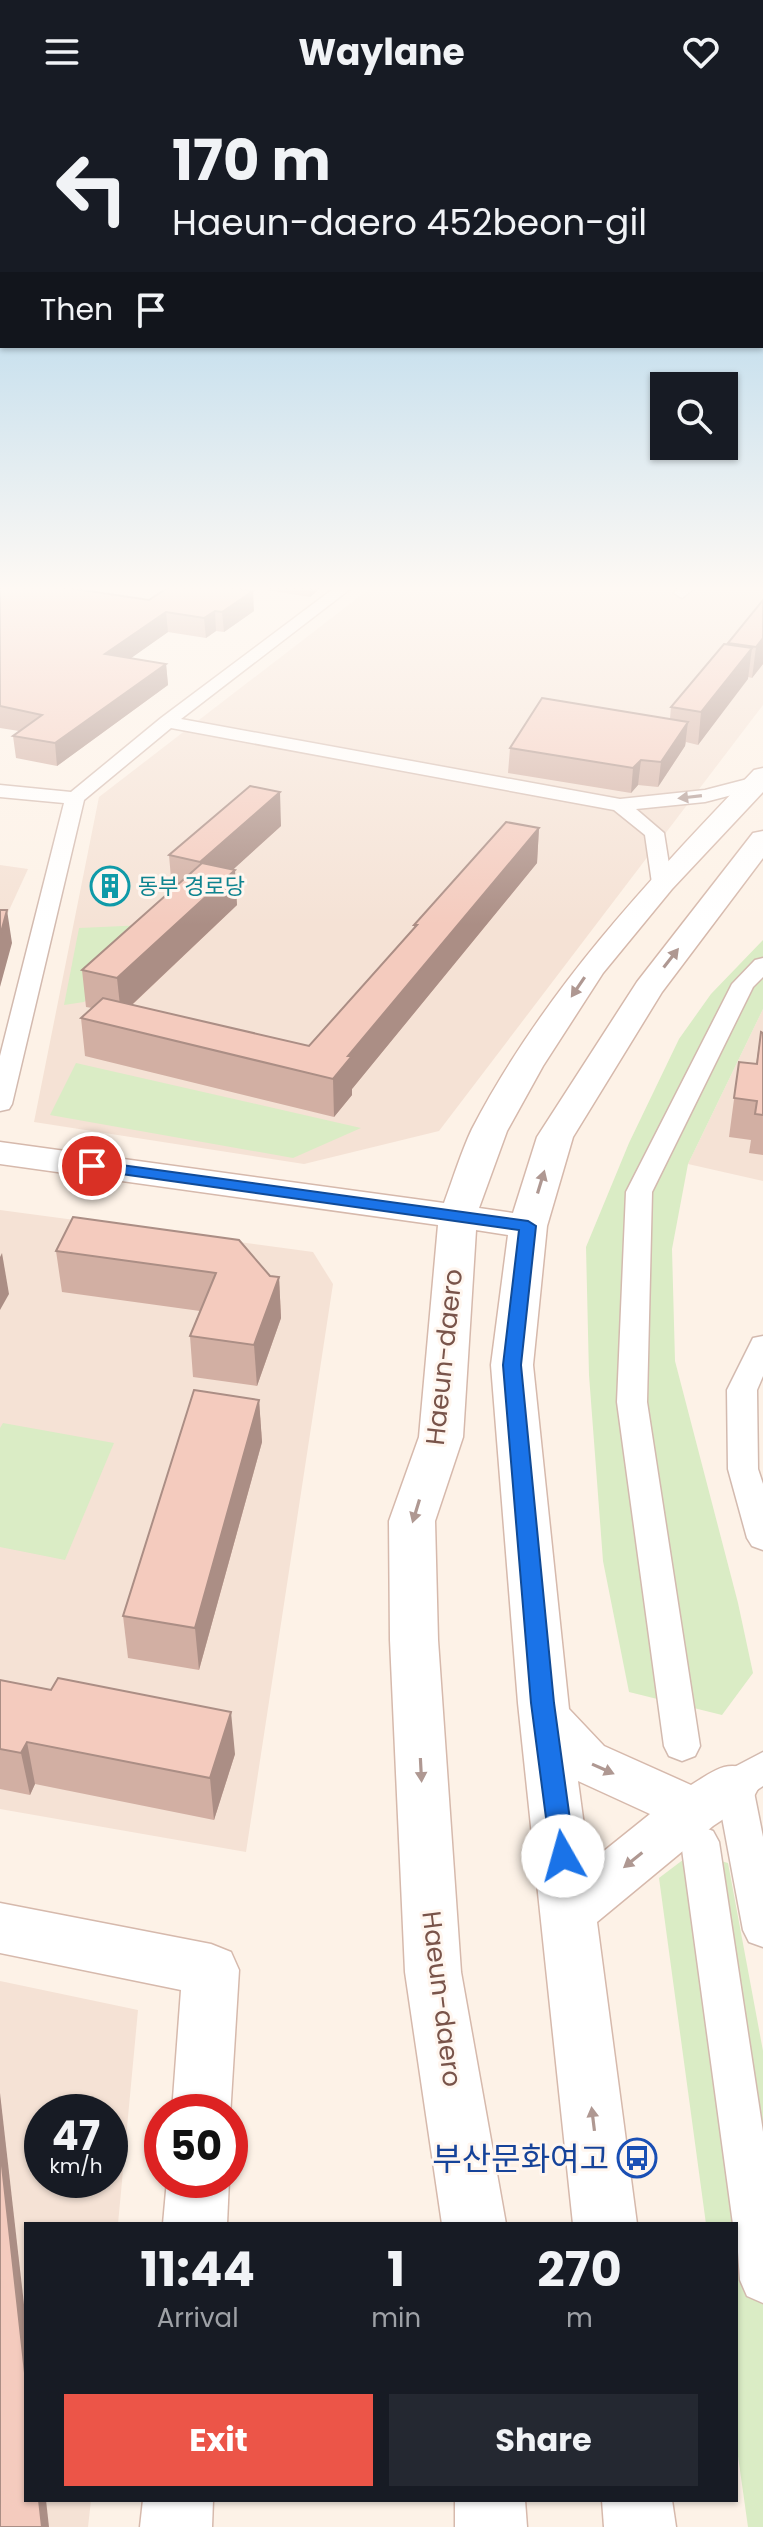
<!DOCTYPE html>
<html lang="en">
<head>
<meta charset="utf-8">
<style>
	body { margin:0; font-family:Poppins,"Noto Sans KR",sans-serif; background:#242831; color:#f1f3f6; height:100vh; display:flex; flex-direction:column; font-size:30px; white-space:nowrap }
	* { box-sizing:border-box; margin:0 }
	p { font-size:26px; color:#9ea1a6 }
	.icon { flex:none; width:44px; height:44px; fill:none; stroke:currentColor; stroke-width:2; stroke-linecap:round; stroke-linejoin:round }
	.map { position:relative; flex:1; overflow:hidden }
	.panel { position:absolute; left:24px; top:2118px; width:714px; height:280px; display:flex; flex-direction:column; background:#171b24; border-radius:0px; box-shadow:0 2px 6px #0004 }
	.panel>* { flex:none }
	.banner { position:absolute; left:0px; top:0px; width:764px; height:244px; box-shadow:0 2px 6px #0004; background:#171b24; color:#f1f3f6; overflow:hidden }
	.buttons { position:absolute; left:650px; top:268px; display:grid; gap:16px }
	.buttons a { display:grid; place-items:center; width:88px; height:88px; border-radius:0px; background:#171b24; box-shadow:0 2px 6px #0004; font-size:40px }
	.speed { position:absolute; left:24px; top:1990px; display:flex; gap:16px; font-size:40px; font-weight:700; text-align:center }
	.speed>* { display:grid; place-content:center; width:104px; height:104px; border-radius:50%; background:#171b24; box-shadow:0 2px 6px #0004; line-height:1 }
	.speed small { font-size:20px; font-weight:400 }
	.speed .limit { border:12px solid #d22; background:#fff; color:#111 }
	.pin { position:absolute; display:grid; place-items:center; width:68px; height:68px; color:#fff; margin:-34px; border:4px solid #fff; border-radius:50%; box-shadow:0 2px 8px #0007 }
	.me { position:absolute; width:88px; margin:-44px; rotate:353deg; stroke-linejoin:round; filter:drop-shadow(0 0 6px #0008) }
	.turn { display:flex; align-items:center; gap:28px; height:168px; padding:0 40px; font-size:36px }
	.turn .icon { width:104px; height:104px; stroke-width:2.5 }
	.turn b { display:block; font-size:56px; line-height:68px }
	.then { display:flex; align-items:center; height:76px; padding:0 40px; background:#0003; gap:16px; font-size:30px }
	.eta { display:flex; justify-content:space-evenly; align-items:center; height:136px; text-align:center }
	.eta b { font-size:48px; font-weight:700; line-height:56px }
	.cta { display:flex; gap:16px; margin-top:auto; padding:16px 40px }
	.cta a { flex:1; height:92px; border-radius:0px; background:#ec5548; color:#fff; font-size:32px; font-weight:700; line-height:92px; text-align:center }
	.cta a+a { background:#242831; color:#f1f3f6 }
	header { display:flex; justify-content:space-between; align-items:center; height:104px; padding:0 40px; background:#171b24; font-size:36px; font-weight:700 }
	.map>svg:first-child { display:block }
	.residential { fill:#f5e2d5; fill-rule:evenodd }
	.green { fill:#daecc5 }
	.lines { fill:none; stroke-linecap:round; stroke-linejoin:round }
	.street-casing { stroke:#d3baaf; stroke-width:3 }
	.secondary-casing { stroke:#d6b9ac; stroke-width:3 }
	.street { fill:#fff; fill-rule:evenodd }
	.secondary { fill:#fff; fill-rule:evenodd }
	.wall { fill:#d2afa3 }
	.shaded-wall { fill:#ab8e85 }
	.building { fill:#f4cbbe; stroke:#ab8e85; stroke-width:2 }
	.oneway { fill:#af9892 }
	.route { fill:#1a73e8; stroke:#114b97; stroke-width:2 }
	.labels { text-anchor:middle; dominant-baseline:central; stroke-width:6; stroke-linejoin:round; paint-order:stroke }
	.far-culture-label { font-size:22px; fill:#0d838f; stroke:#fff6ef; text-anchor:start }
	.street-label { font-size:26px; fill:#79544a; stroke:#fff6ef }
	.near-transit-label { font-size:32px; fill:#164399; stroke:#fff6ef; text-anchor:end }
</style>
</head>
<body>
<header><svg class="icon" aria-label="menu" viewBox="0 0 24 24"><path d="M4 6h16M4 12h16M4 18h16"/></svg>Waylane<svg class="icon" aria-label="heart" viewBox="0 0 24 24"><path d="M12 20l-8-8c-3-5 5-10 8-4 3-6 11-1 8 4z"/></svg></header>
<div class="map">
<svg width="763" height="2423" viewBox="0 0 763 2423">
	<rect width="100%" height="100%" fill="#fdf2e7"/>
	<g class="residential">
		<path d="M373,482H763V601L439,1027L304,1060L34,1018L99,693Z"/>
		<path d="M0,761L28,765L0,826Z"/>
		<path d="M763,905V1077L688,1060Z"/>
		<path d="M0,1106L313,1148L333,1180L246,1748L0,1705Z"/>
		<path d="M0,1877L138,1906L118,2120H26V2396H91L88,2423H0ZM42,2008H110V2076H42Z"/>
	</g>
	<g class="green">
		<path d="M168,820L84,898L64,901L79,824Z"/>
		<path d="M763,836V905L688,1060L672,1145L675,1257L738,1499L753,1569L722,1611L629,1588L603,1457L589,1271L586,1143L629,1039L679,935L711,890Z"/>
		<path d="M76,959L361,1024L293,1054L50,1011Z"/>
		<path d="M3,1319L114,1339L65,1456L0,1443V1324Z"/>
		<path d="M692,1749L728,1759L763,1947V2423H748L736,2338V2120H706L659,1774Z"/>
	</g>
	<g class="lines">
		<g class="street-casing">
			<g id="street">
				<path d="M337,482H354L181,615L620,695L705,686L759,672L763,673V683L705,698L636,705L664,729L672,779L662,785L652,779L645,731L614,706L171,624L84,696L12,1000L9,1005L0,1007V952L64,699L0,693V681L71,688L161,614Z"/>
				<path d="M681,482H697L682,494L674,489Z"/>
				<path d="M763,854V873L753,883L652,1088L647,1298L700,1642L695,1652L682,1657L669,1652L664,1642L617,1298L626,1088L732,880L755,856Z"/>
				<path d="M763,1232V1272L757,1286L758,1365L763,1380V1446L752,1442L747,1434L728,1365L727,1286L753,1234Z"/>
				<path d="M763,1648V1682L754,1688L763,1733V1843L749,1838L743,1826L716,1681L721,1670Z"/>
				<path d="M700,1722L713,1727L719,1738L763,2028V2199L747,2192L740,2176L736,2120H733L681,1738L687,1727Z"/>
			</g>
		</g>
		<g class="secondary-casing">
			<g id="secondary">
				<path d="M763,664V688L672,785L603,869L543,962L507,1027L479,1104L513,1109L537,1033L637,878L753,729L763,727V754L662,888L573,1033L547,1122L533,1261L569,1605L604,1642L691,1681C716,1666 724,1656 752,1666L760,1681L752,1696L713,1722L597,1818L637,2120H573L518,1599L491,1261L508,1131L476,1126L463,1333L435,1417L438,1536L461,1868L506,2120H442L405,1868L390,1536L389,1417L419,1333L438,1121L0,1060V1038L444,1099C453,1075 461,1048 472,1025C543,888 648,777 754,666ZM578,1677L650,1710L589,1759Z"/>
				<path d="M0,1799L211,1840L231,1848L239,1866L230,2013V2008H172L181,1886L0,1849Z"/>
				<path d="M167,2076H229L227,2120H163Z"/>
				<path d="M143,2396H213L212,2423H140Z"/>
				<path d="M455,2396H525L527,2423H455Z"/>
				<path d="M602,2396H672L676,2423H604Z"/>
			</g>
		</g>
		<use href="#street" class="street"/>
		<use href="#secondary" class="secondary"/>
	</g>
	<g class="wall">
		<path d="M0,482L149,496L254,507L224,528L216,527L206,534L168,528L131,554L166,560L168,581L57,662L16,654L13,632L19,627L0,624Z"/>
		<path d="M266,482H323L310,493L266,486Z"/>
		<path d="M763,496V560L752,574L748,573L698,641L686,638L685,642L658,683L638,681L631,689L508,669L510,644L670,615L671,603L727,540Z"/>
		<path d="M281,722L233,765L237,801L132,901L309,942L414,826V821L539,724L537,759L352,985V991L334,1013L85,952L81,914L92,904L86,903L82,866L172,786L169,751Z"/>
		<path d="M761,928L763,929V1051L749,1049L751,1036L729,1033L739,958L756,960Z"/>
		<path d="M56,1147L279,1173L281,1214L257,1282L193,1273L190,1232L200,1207L62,1188Z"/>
		<path d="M259,1296L262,1338L199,1566L128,1554L123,1512Z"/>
		<path d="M0,1576L235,1650L214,1716L35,1680L30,1691L0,1685Z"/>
	</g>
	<g class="shaded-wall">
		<path d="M309,482H323L310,493Z"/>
		<path d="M253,487L254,507L224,528L222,508Z"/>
		<path d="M215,507L216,527L206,534L204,514Z"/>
		<path d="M166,508L168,528L107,571L105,550Z"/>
		<path d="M763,534V560L752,574L756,543Z"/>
		<path d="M752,544L748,575L698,641L701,608Z"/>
		<path d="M166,560L168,581L57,662L55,639Z"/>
		<path d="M688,618L685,642L658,683L661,658Z"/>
		<path d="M641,656L638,681L631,689L633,664Z"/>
		<path d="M280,688L281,722L203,793L200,758Z"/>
		<path d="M539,724L537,759L352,985V991L334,1013L333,975L348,952Z"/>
		<path d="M235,766L237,801L121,911L117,874Z"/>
		<path d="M7,806L12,839L0,883V832Z"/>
		<path d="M2,1149L9,1190L0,1206V1153Z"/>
		<path d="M279,1173L281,1214L257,1282L254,1241Z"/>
		<path d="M259,1296L262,1338L199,1566L195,1524Z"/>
		<path d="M231,1608L235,1650L214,1716L210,1674Z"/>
		<path d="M27,1638L35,1680L30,1691L21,1649Z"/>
		<path d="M0,1989L26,2218V2278L0,2044Z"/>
		<path d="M39,2396H46L49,2423H42Z"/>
	</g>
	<g class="building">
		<path d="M0,482H55L149,496L170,482H222L253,487L222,508L215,507L204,514L166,508L105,550L166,560L55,639L13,632L42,611L0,602Z"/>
		<path d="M763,496V534L756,543L728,539Z"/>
		<path d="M724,540L752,544L701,608L671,603Z"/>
		<path d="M542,594L688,618L661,658L641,656L633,664L510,644Z"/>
		<path d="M250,682L280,688L200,758L169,751Z"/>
		<path d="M506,718L539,724L348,952H352L333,975L81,914L103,894L309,942L417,821H414Z"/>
		<path d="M202,759L235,766L117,874L82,866Z"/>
		<path d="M0,806H7L0,832Z"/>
		<path d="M761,928L763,929V1011L755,1010L757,997L734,994L739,958L757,960Z"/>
		<path d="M73,1113L239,1136L270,1172L279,1173L254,1241L190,1232L216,1169L56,1147Z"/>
		<path d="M194,1286L259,1296L195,1524L123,1512Z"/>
		<path d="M58,1574L231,1608L210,1674L27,1638L21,1649L0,1645V1576L51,1586Z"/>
		<path d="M0,2044L26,2278V2396H39L42,2423H0Z"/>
	</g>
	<defs><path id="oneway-solid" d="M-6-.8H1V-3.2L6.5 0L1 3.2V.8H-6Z" transform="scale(2)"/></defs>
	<g class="oneway">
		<use href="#oneway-solid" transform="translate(690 693) rotate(173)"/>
		<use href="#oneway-solid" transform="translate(671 854) rotate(-52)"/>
		<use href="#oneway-solid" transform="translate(578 883) rotate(124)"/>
		<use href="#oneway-solid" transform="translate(541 1078) rotate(-73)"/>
		<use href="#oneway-solid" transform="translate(416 1407) rotate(107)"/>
		<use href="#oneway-solid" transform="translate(603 1665) rotate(24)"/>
		<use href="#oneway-solid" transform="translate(421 1666) rotate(87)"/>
		<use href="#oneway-solid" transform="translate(633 1756) rotate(141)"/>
		<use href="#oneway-solid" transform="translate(593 2015) rotate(-97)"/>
	</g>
	<linearGradient id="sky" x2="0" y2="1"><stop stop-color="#95c9e8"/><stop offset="0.59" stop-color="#fef9f4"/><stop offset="1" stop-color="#fef9f4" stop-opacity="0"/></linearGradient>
	<rect width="763" height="821" fill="url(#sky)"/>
	<path class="route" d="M92,1057L528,1117L536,1122L521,1261L554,1599L575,1752L572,1759L563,1763L554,1759L551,1752L531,1599L503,1261L519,1126L86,1065L83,1062Z"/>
	<defs>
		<g id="building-ring" transform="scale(2)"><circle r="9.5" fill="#fff6ef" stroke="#0f9aa8" stroke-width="1.5"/><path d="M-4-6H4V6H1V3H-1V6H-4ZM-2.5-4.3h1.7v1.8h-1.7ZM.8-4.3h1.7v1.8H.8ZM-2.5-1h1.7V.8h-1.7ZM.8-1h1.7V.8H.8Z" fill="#0f9aa8"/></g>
		<g id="bus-ring" transform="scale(2)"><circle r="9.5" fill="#fff6ef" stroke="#1a4fb4" stroke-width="1.5"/><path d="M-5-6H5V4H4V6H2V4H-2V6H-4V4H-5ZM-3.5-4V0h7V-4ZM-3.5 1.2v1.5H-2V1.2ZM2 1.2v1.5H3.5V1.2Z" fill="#1a4fb4"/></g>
	</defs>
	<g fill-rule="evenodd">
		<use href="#building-ring" x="110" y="782"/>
		<use href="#bus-ring" x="637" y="2054"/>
	</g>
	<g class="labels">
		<g class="far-culture-label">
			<text x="138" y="782">동부 경로당</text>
		</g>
		<g class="street-label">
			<text transform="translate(444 1253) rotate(-84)">Haeun-daero</text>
			<text transform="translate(442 1895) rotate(83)">Haeun-daero</text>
		</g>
		<g class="near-transit-label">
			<text x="609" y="2054">부산문화여고</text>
		</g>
	</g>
</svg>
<div class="buttons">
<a><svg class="icon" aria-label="search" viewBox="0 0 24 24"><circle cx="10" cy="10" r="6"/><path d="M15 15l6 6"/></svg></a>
</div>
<div class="speed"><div>47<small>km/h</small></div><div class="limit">50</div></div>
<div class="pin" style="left:92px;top:1062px;background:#d93025"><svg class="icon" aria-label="arrive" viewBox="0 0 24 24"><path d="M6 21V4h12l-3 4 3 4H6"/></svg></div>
<svg class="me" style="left:563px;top:1752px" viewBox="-20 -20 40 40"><circle r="19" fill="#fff"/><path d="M0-13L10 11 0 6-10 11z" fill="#1a73e8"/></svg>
<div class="banner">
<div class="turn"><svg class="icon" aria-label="left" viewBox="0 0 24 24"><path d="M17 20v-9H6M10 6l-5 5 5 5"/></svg><div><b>170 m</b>Haeun-daero 452beon-gil</div></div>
<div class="then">Then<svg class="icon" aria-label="arrive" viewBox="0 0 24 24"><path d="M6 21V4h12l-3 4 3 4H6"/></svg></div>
</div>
<section class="panel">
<div class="eta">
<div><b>11:44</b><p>Arrival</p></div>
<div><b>1</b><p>min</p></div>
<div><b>270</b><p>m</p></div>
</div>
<div class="cta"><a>Exit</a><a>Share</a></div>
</section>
</div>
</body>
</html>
